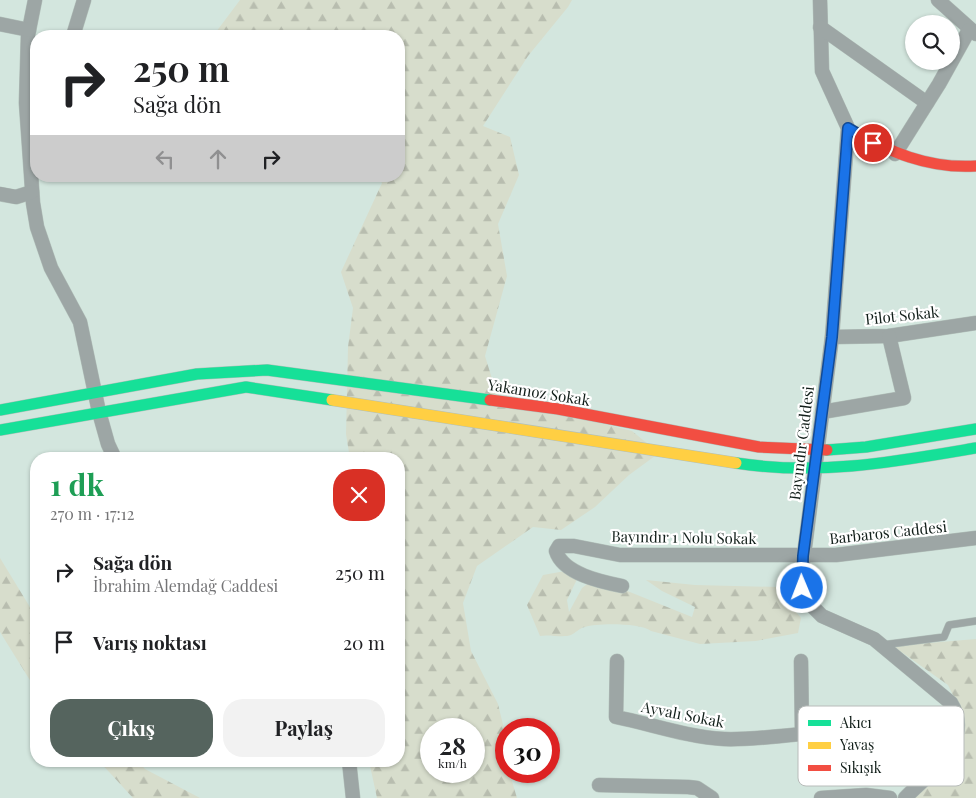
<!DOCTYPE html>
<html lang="tr">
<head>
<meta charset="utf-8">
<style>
	body { margin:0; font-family:"Playfair Display",serif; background:#f2f2f2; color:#202124; height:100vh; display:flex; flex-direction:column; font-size:19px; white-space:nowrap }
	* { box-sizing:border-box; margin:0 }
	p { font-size:16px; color:#757577 }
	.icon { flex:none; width:28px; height:28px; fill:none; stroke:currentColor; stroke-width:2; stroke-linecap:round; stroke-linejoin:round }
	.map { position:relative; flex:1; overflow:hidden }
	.sheet { position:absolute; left:30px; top:452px; width:375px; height:315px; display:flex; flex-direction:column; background:#fff; border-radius:20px; box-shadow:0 1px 4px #0004 }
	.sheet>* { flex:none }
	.top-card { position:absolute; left:30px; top:30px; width:375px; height:152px; border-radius:20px; box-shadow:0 1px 4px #0004; background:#fff; color:#202124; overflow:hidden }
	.buttons { position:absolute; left:905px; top:15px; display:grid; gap:10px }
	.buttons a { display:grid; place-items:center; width:55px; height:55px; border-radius:50%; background:#fff; box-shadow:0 1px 4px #0004; font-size:25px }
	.speed { position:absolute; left:420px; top:718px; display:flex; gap:10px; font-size:25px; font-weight:700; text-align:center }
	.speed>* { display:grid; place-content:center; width:65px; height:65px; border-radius:50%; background:#fff; box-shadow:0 1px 4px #0004; line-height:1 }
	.speed small { font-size:12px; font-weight:400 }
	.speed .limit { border:8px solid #d22; background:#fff; color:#111 }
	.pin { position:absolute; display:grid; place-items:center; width:42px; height:42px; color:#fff; margin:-21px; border:2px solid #fff; border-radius:50%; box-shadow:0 1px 5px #0007 }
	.me { position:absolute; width:55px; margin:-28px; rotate:359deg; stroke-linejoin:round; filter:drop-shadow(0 0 4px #0008) }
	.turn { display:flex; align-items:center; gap:18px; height:105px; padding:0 20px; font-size:22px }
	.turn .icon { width:65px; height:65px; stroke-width:2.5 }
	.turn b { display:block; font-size:35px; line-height:42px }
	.lanes { display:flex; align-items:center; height:48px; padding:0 20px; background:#0003; justify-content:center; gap:25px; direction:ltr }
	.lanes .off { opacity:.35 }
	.round { display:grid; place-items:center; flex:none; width:52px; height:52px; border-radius:20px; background:#f2f2f2 }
	.head { display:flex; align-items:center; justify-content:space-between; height:85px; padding:0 20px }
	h1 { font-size:30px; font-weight:700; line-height:38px; color:#1e9e55 }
	.action { display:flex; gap:10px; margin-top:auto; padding:10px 20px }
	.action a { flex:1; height:58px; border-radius:20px; background:#55645e; color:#fff; font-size:20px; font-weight:700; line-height:58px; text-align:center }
	.action a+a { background:#f2f2f2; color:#202124 }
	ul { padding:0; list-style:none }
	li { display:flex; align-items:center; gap:15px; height:70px; padding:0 20px }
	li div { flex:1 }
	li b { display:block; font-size:19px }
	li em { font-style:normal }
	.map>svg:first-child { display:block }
	.forest { fill:url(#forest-firs); fill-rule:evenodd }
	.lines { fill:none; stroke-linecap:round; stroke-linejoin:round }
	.lane-casing { stroke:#b2c0ba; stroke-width:8 }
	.street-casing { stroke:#b2c0ba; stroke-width:15 }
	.fast-casing { stroke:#b2c0ba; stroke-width:12 }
	.slow-casing { stroke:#b2c0ba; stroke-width:12 }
	.jam-casing { stroke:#b2c0ba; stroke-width:12 }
	.lane { stroke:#9da6a5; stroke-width:7 }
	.street { stroke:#9da6a5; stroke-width:14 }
	.fast { stroke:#16e098; stroke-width:11 }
	.slow { stroke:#ffcf43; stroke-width:11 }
	.jam { stroke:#f24e42; stroke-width:11 }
	.route-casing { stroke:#114b97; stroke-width:12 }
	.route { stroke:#1a73e8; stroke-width:9 }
	.labels { text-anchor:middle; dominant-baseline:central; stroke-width:4.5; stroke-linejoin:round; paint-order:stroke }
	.street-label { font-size:15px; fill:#111e19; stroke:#fff }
	.key { fill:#fff; stroke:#b8bcba; stroke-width:1 }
	.key-label { font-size:14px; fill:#111e19 }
</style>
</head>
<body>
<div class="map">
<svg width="976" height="798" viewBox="0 0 976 798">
	<defs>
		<pattern id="forest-firs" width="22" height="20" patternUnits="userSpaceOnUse" patternTransform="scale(1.25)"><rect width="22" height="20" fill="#d7ddcc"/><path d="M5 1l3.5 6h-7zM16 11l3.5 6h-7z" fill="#b8bdaf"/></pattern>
	</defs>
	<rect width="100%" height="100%" fill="#d3e6de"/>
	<g class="forest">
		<path d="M240,0H572L568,7L528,56L483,126L510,137L519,175L498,224L507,276L485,356L498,398L632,431L659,453L629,475L595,507L561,530L533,527L477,566L463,603L471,651L498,704L506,737V771H509L517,798H377L369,761H399V459H350L346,434L348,347L353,308L341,272L382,183L377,176H399V36H213ZM431,729H474V771H431Z"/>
		<path d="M0,558L36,617V690L0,632Z"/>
		<path d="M565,571L579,575L567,600L569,612L582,588L595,578L692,617L695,607L662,591L646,580L695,585L779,587L784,597L801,618L798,633L756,641L700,644L651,631C640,623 598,623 585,627C579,628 576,633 571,635C563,638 549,634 540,636L527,605L543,575Z"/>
		<path d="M976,639V798H910L962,726L960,710L948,685L893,646Z"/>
		<path d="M99,761H138L145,769L200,798H133Z"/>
	</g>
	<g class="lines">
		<g class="lane-casing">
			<path id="lane" d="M882,645L944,637L949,625L976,621"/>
		</g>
		<g class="street-casing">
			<g id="street">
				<path d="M35,0L28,35L26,103L33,203L37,227L51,268L80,322L99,412L108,444L115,459"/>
				<path d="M820,0L822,71L848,128L832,337L801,578L802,588L809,603L822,616L874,639L951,703C975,742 929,773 905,798"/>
				<path d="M938,0L976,34"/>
				<path d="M0,24L29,30"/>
				<path d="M820,27L927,103"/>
				<path d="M73,36L84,0"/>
				<path d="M895,154L939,84L969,30"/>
				<path d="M0,194L16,197L32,192"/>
				<path d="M832,337L889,336L976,323"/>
				<path d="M822,412L904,398L889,336"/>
				<path d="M622,586C602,582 563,574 556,551L559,546H574L620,555H836L976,538"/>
				<path d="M617,661L616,717C651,724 687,737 724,739C784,742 901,711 952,744"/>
				<path d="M801,661L802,733"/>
				<path d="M349,761L353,798"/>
				<path d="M599,785L688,787L697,788L712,798"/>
				<path d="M821,798L866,795L890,798"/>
			</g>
		</g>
		<g class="fast-casing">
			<g id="fast">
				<path d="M0,410L197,374L267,370L490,400"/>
				<path d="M0,430L246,387L332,400"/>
				<path d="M827,450L866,447L976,429"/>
				<path d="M736,463C820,476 894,462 976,448"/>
			</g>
		</g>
		<g class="slow-casing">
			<path id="slow" d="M332,400L736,463"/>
		</g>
		<g class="jam-casing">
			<g id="jam">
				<path d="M848,128C889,152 928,169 976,166"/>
				<path d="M490,400L558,409L759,447L827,450"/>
			</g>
		</g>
		<use href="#lane" class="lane"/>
		<use href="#street" class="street"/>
		<use href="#fast" class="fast"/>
		<use href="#slow" class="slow"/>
		<use href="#jam" class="jam"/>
	</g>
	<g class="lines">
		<g class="route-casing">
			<path id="route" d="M802,588L803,556L832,337L848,128L873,143"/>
		</g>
		<use href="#route" class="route"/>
	</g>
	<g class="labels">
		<g class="street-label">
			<text transform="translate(902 315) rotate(-6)">Pilot Sokak</text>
			<text transform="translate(539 392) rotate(9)">Yakamoz Sokak</text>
			<text transform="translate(801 443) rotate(-83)">Bayındır Caddesi</text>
			<text transform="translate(888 532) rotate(-6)">Barbaros Caddesi</text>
			<text transform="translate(684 537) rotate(1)">Bayındır 1 Nolu Sokak</text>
			<text transform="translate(683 714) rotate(11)">Ayvalı Sokak</text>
		</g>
	</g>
	<rect x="798" y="706" width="166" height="80" rx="8" class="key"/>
	<rect x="808" y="720" width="23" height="6" fill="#16e098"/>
	<rect x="808" y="742" width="23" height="7" fill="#ffcf43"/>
	<rect x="808" y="765" width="23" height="6" fill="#f24e42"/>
	<g class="key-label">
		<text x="840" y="728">Akıcı</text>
		<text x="840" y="750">Yavaş</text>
		<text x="840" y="773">Sıkışık</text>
	</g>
</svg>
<div class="buttons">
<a><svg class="icon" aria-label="search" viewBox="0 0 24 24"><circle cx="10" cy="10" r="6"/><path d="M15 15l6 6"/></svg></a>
</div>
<div class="speed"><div>28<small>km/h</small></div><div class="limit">30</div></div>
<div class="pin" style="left:873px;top:143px;background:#d93025"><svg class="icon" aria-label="arrive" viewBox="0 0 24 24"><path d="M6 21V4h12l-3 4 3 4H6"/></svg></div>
<svg class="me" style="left:802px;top:588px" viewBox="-20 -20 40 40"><circle r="17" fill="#1a73e8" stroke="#fff" stroke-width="3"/><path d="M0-11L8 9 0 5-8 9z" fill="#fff"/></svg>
<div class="top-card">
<div class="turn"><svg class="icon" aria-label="right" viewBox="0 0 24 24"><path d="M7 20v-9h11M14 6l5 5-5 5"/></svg><div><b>250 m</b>Sağa dön</div></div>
<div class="lanes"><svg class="icon off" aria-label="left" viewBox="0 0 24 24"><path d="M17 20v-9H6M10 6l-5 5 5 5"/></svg><svg class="icon off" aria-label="ahead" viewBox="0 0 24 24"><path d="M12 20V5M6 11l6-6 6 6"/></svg><svg class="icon" aria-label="right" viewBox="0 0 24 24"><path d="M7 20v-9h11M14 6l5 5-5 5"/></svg></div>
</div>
<section class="sheet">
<div class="head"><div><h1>1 dk</h1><p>270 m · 17:12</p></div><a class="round" style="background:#d93025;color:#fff"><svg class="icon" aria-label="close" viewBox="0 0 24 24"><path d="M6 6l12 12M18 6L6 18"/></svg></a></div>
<ul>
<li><svg class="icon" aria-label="right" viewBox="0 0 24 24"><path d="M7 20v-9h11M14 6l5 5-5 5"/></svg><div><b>Sağa dön</b><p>İbrahim Alemdağ Caddesi</p></div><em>250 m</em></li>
<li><svg class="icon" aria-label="arrive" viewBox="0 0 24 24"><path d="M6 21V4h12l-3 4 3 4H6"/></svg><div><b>Varış noktası</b></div><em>20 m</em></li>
</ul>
<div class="action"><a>Çıkış</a><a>Paylaş</a></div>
</section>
</div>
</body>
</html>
